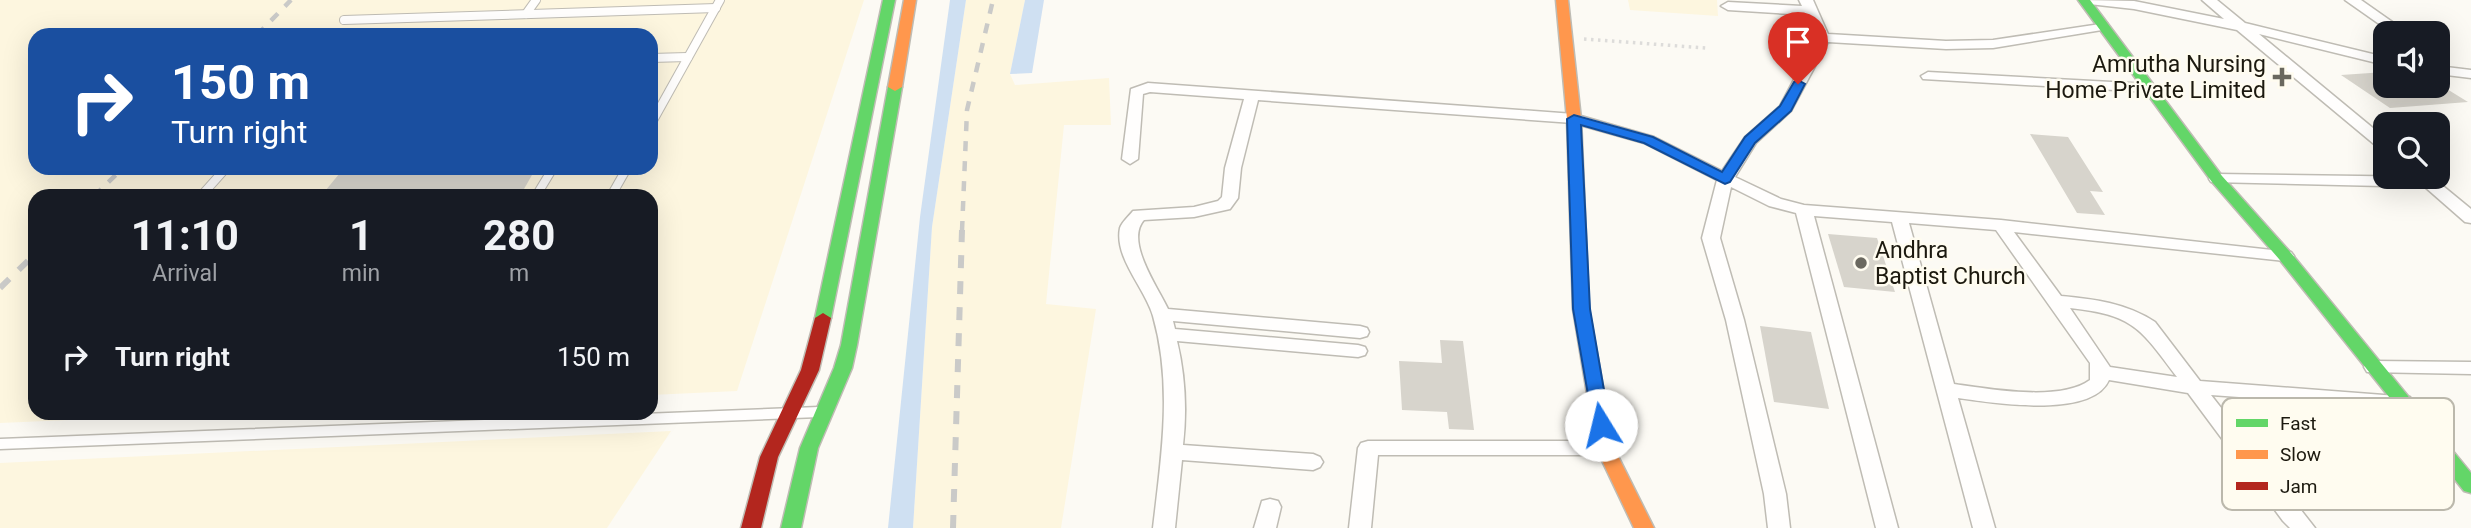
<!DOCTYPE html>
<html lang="en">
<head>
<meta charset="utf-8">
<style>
	body { margin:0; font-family:Roboto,sans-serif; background:#20242c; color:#f1f3f6; height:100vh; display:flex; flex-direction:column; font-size:26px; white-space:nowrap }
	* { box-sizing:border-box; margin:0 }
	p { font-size:23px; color:#9ea1a6 }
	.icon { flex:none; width:38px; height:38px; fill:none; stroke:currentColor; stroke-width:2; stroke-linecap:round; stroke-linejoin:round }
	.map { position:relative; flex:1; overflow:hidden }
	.drawer { position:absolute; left:28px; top:189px; width:630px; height:231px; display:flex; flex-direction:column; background:#171b24; border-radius:21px; box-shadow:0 7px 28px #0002 }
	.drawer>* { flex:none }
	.banner { position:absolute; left:28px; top:28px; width:630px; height:147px; border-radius:21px; box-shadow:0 7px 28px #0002; background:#1a4fa0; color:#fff; overflow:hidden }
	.controls { position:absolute; left:2373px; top:21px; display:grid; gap:14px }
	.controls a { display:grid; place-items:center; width:77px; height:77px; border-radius:14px; background:#171b24; box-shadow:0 7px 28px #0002; font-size:35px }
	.pin { position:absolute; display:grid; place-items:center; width:60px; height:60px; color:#fff; margin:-72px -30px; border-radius:50% 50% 50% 0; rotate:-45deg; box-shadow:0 0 7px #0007 }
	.pin .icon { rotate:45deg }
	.me { position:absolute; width:77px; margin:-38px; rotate:351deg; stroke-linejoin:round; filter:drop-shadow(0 0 5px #0008) }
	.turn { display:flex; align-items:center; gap:24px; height:147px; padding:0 28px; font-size:32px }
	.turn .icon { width:91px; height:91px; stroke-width:2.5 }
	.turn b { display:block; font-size:49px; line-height:60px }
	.eta { display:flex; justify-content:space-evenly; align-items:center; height:119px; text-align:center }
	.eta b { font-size:42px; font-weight:700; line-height:49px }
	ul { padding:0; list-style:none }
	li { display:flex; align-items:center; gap:21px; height:98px; padding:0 28px }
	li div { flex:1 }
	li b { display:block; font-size:26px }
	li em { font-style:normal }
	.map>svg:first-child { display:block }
	.built { fill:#fdf6df; fill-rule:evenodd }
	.water { fill:#cfe0f2 }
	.building { fill:#d7d4cc }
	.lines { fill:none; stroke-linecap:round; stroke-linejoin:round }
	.lane-far1-casing { stroke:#bfbcb4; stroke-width:10 }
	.lane-casing { stroke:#bfbcb4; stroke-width:13 }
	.street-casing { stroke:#bfbcb4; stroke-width:3 }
	.fast-casing { stroke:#bfbcb4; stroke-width:3 }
	.slow-casing { stroke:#bfbcb4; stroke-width:3 }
	.jam-casing { stroke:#bfbcb4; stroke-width:3 }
	.path { stroke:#dddcda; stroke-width:3.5; stroke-dasharray:2.5 4.5; stroke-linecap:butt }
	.lane-far1 { stroke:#fffefd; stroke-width:8 }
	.lane { stroke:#fffefd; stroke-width:10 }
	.street { fill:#fffefd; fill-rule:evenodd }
	.fast { fill:#63d668; fill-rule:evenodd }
	.slow { fill:#ff974d; fill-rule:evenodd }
	.jam { fill:#b3261e; fill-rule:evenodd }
	.rail-far1 { stroke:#cacac8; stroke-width:4.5; stroke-dasharray:10 10; stroke-linecap:butt }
	.rail { stroke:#cacac8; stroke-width:6; stroke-dasharray:13 13; stroke-linecap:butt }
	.route { fill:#1a73e8; stroke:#114b97; stroke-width:2 }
	.poi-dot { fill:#6a685f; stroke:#fffcf0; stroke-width:2.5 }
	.labels { text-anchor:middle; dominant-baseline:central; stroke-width:5; stroke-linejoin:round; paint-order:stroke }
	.poi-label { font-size:23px; fill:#1c190f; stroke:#fffcf0; text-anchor:end }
	.key { fill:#fffcf0; stroke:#bbb8ac; stroke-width:2 }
	.key-label { font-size:19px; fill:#1c190f }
</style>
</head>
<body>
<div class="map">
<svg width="2471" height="528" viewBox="0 0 2471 528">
	<rect width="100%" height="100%" fill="#fcfaf4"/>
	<g class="built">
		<path d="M0,0H864L737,391L651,395V196H35V413H230L0,423ZM35,35H651V168H35Z"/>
		<path d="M966,0H1025L1010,74L1015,85L1109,78L1111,125H1064L1046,304L1096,309L1061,528H913L932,227Z"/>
		<path d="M1628,0H1717L1718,16L1630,10Z"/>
		<path d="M671,431L607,528H0V463Z"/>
	</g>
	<g class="water">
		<path d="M950,0H966L932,227L913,528H888L920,217Z"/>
		<path d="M1025,0H1044L1032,73L1010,74Z"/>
	</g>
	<g class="building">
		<path d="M2385,72V86H2442L2468,102L2390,108L2341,75Z"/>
		<path d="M2030,134L2068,137L2103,192L2090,191L2105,215L2077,213Z"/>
		<path d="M344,168H536L524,189L321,196Z"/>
		<path d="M1828,234L1877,238L1895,292L1844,287Z"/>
		<path d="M1760,326L1811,332L1829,409L1774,402Z"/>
		<path d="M1440,340L1463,341L1474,430L1449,429L1447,412L1402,410L1399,361L1442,363Z"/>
	</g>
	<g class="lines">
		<g class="lane-far1-casing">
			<g id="lane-far1">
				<path d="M526,14L536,0"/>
				<path d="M344,20L716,8"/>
				<path d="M651,58L688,57"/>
				<path d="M651,124L720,0"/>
				<path d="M201,196L226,168"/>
				<path d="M536,196L553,168"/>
				<path d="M611,196L627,168"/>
			</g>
		</g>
		<g class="lane-casing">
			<g id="lane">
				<path d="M497,424L503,413"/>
				<path d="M0,444L819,412"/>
			</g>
		</g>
		<g class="street-casing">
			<g id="street">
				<path d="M1799,0H1813L1828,34L1946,41L1993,40L2107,23V29L2102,30L1993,48L1946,49L1828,42L1791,111L1756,143L1735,177L1781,199L1804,205L2001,220L2291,252L2294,256L2285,261L2014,232L2061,296C2094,299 2126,303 2155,322L2200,381L2410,397L2413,402L2410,407L2403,409L2211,395L2315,528H2290L2283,521L2188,393L2109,380C2092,419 1993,403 1958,398L1995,528H1973L1892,222L1814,216L1898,528H1876L1796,213L1769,206L1731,187L1720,238L1744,320L1786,494L1790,528H1768L1764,494L1726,320L1702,238L1717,180L1644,143L1573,123L1258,100L1241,168L1238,198L1230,209L1194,217L1144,220C1125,241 1157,286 1168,309L1360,326L1367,328L1369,332L1367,336L1360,338L1173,321L1175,329L1358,345L1365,347L1367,351L1365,355L1358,357L1177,341C1185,374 1187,411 1183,445L1313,454L1320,457L1323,462L1320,467L1313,470L1182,460L1175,528H1153C1161,458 1173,386 1153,316C1145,288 1114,258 1120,228C1122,222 1129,216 1133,211L1194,207L1218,201L1222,197L1225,168L1244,99L1150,92L1143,94L1138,159L1130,164L1122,159L1131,89L1148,83L1574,114L1654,137L1722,171L1745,137L1780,106L1816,38L1806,15L1728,10L1721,6L1728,2L1802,6ZM1909,223L1996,230L2090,363V380C2060,402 1990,389 1954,384ZM2070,308C2134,315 2140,328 2177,377L2110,367Z"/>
				<path d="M2082,0L2134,1L2224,19L2202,0H2217L2245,23L2385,57V65L2259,34L2385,138V151L2380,149L2237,30L2134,9L2089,4Z"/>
				<path d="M2345,0H2361L2408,33H2392Z"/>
				<path d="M2438,66L2471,70V78L2438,74Z"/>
				<path d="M1928,72L2149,84L2156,88L2149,92L1923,79L1921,76Z"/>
				<path d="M2217,174L2432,177L2471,209V223L2465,222L2425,187L2211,182L2209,179L2211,176Z"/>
				<path d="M2374,361L2471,362V374L2367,372L2364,367L2367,362Z"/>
				<path d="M1368,441H1605L1612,443L1615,448L1612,453L1605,455H1378L1371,528H1349L1358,448L1361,443Z"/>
				<path d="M1270,499L1278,501L1281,507L1276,528H1254L1262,501Z"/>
			</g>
		</g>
		<g class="fast-casing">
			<g id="fast">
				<path d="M883,0H895L831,318L823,323L815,318Z"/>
				<path d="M2078,0H2090L2222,176L2291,253L2471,473V493L2464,491L2279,259L2212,182Z"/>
				<path d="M895,83L902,87L857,345L852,368L818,448L801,528H781L800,448L834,368L841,345L888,87Z"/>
			</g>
		</g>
		<g class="slow-casing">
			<g id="slow">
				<path d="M904,0H916L902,87L895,91L888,87Z"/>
				<path d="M1556,0H1568L1581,119L1589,309L1614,448L1654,528H1634L1596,448L1573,309L1567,119Z"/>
			</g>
		</g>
		<g class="jam-casing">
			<path id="jam" d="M823,313L831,318L819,370L778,457L761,528H741L760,457L801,370L815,318Z"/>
		</g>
		<path class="path" d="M1584,39L1706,48"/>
		<use href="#lane-far1" class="lane-far1"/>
		<use href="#lane" class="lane"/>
		<use href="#street" class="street"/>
		<use href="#fast" class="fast"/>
		<use href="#slow" class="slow"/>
		<use href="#jam" class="jam"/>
		<g class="rail-far1">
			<path d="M257,35L291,0"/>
			<path d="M94,196L123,168"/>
			<path d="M962,231L967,110L993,0"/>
		</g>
		<g class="rail">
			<path d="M0,288L35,254"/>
			<path d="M953,528L962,230"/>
		</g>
	</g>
	<path class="route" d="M1798,80L1805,84L1791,111L1755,143L1730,182L1725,184L1644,143L1581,125L1590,309L1610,425L1607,429H1594L1573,309L1567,119L1574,115L1653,137L1722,172L1745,137L1780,106L1794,82Z"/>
	<g class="poi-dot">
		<path d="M2278.5 66.5h7v7h7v7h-7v7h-7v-7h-7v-7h7z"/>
		<circle cx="1861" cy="263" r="7"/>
	</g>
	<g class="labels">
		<g class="poi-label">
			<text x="2266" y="64">Amrutha Nursing<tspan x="2266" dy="26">Home Private Limited</tspan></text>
			<text x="1875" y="250" text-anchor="start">Andhra<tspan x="1875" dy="26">Baptist Church</tspan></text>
		</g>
	</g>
	<rect x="2222" y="398" width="232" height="112" rx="10" class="key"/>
	<rect x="2236" y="419" width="32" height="8" fill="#63d668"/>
	<rect x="2236" y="450" width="32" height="9" fill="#ff974d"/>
	<rect x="2236" y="482" width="32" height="8" fill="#b3261e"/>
	<g class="key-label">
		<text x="2280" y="430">Fast</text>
		<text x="2280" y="461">Slow</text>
		<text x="2280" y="493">Jam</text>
	</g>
</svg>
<div class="controls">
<a><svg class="icon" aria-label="sound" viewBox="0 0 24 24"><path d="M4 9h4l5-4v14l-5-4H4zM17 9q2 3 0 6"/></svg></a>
<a><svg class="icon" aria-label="search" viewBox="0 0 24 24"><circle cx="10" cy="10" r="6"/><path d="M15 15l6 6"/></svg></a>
</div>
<div class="pin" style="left:1798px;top:84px;background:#d93025"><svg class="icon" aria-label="arrive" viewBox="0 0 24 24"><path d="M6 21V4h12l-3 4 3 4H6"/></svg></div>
<svg class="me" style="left:1601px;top:425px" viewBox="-20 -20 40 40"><circle r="19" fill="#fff"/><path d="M0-13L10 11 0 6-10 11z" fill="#1a73e8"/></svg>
<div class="banner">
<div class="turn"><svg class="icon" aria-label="right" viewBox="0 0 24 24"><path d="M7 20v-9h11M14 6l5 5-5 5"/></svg><div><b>150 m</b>Turn right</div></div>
</div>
<section class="drawer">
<div class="eta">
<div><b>11:10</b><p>Arrival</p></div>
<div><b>1</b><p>min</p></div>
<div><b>280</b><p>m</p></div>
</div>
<ul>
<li><svg class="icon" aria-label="right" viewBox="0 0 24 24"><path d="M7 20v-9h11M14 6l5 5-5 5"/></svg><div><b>Turn right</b></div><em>150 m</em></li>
</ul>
</section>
</div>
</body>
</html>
